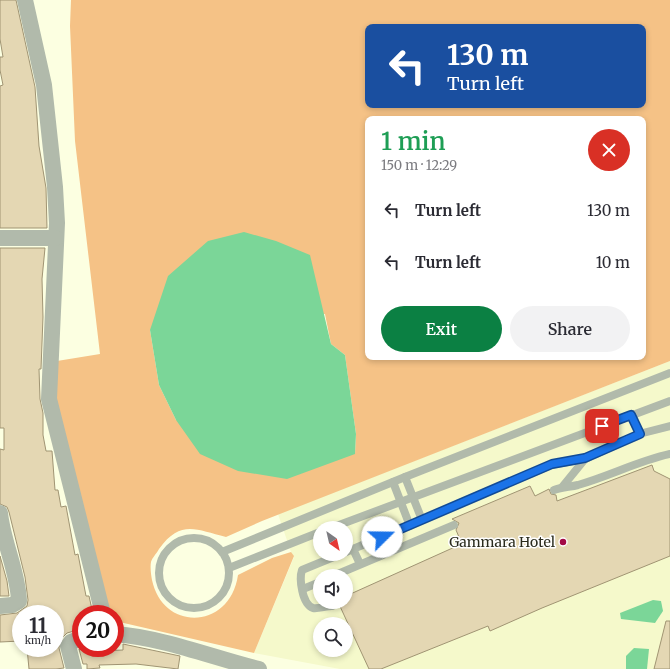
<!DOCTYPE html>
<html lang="en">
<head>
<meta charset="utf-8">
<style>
	body { margin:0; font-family:Merriweather,serif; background:#f2f2f3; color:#2b2b33; height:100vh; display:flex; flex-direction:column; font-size:15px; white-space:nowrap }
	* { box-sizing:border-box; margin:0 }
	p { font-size:13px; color:#7c7c81 }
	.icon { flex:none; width:22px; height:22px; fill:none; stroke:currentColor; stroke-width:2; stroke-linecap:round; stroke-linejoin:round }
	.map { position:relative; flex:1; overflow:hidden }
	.side { position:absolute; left:365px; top:116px; width:281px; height:244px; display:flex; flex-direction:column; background:#fff; border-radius:8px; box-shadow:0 2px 6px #0003 }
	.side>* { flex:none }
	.top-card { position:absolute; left:365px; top:24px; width:281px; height:84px; border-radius:8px; box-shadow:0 2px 6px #0003; background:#1a4fa0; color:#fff; overflow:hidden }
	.needle { width:26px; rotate:146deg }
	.controls { position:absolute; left:313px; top:521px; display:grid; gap:8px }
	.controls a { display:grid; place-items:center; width:40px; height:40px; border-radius:50%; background:#fff; box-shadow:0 2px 6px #0003; font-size:20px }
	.speed { position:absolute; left:12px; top:605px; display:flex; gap:8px; font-size:20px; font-weight:700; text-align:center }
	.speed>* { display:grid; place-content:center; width:52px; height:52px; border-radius:50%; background:#fff; box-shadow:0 2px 6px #0003; line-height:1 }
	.speed small { font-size:10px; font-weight:400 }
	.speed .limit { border:6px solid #d22; background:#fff; color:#111 }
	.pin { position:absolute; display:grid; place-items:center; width:34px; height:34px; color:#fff; margin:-17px; border-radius:8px; box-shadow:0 2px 6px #0006 }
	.me { position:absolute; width:44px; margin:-22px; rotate:68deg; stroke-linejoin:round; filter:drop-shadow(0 0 3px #0008) }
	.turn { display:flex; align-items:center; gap:14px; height:84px; padding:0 16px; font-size:18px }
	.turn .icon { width:52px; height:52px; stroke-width:2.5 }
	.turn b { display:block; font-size:28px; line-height:34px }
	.round { display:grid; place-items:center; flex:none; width:42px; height:42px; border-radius:21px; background:#f2f2f3 }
	.headline { display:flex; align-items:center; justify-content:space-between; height:68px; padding:0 16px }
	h1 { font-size:24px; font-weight:600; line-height:30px; color:#1e9e55 }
	.button { display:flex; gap:8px; margin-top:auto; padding:8px 16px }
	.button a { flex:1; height:46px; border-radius:24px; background:#0b8043; color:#fff; font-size:16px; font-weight:600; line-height:46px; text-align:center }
	.button a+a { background:#f2f2f3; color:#2b2b33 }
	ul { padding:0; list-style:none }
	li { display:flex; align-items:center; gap:12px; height:52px; padding:0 16px }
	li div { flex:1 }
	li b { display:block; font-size:15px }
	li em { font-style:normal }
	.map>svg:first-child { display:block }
	.built { fill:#f5f9cb; fill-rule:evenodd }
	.green { fill:#f5c286; fill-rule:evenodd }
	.water { fill:#7bd698 }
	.building { fill:#e4d7b3; stroke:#a09473 }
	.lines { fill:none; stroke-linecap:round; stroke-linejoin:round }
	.service { stroke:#b1baab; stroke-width:8 }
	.minor { stroke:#b1baab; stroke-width:16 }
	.route-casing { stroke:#114b97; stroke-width:10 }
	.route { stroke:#1a73e8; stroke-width:7 }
	.poi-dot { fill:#a30945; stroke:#fff; stroke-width:1.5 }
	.labels { text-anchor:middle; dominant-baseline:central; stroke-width:3; stroke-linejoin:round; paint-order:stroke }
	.poi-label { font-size:14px; fill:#2a2b1d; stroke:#fff; text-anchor:end }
</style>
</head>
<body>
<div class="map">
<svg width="670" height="669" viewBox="0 0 670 669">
	<rect width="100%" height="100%" fill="#fcffe1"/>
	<path class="built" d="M670,361V669H340L254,653L294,557L291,552L278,514ZM320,528H346V554H320ZM320,576H346V602H320ZM320,624H346V650H320Z"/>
	<path class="green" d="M71,0H670V361L262,521L226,537C196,530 181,519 159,549C157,553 152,558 151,562C150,567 151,575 152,580C163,632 230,630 238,575L272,558L291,552L294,556L254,653L115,621V614H107L54,391L57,361L100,354L75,141L70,26ZM368,27H643V105H368ZM368,119H643V357H368ZM325,314L331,344L345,355L356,434L355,454L176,420L159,385L150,330Z"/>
	<g class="water">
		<path d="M244,232L276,241L310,255L331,344L345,355L356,434L355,454L287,479L238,471L200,454L176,420L159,385L150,330L168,276L208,241Z"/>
		<path d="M653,600L661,601L663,611L655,623L621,619L620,613Z"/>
		<path d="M634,648L649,649L647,669H626V656Z"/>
	</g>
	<g class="building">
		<path d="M0,0H16L35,87L39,146L46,188L47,228H0V86L3,85L0,70V57H3L0,39Z"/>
		<path d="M0,248H45L42,279L43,317L41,369H39L40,399L43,413V435L46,451H52L55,490H58L61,507L66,506L75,555L78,554L86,596H89L93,614H81V629L67,633L60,640L59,648L64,668L56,669H29L27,648H55V614H18L21,641L0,642V615L17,613L27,606L28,600L25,577L9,512L7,507L0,504V449L4,450V428H0Z"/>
		<path d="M652,465L654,471L670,479V556L542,608L490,631L488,626L381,669H369L338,602H346V596L457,546L454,538L459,537L456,530L459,523L452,519L530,486L535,496L549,489L551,494L556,495L557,501Z"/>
		<path d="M0,556L7,581L9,596H0Z"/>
		<path d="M666,621H670V669H654Z"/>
		<path d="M123,644L180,656L178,669L136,664L99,665L100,668L87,669V664H83L79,649L97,651L123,650Z"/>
	</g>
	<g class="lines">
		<g class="service">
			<path d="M631,415L639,434"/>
			<path d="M405,477L422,520"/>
			<path d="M393,482L410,526"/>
			<path d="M563,486L585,459"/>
			<path d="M554,490C562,487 570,487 578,485C610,476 638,461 670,454"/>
			<path d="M331,528L670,401"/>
			<circle cx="194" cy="573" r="35"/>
			<path d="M353,549L360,564"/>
			<path d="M222,552L405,477L670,373"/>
			<path d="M346,552L551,465L585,459L639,434L670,426"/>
			<path d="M229,568L320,532"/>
			<path d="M333,576L454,525"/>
			<path d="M303,589L320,582"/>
			<path d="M332,606C326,606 318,609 313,608C302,604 299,579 302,570L341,554"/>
		</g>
		<g class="minor">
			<path d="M25,0L44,85L55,187L57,223L49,399L103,614"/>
			<path d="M0,238H56"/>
			<path d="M0,513C3,542 18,572 19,601L12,605L0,606"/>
			<path d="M115,634C164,638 211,657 259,669"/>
			<path d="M74,669L68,646L71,642L81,638"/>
		</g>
	</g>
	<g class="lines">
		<g class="route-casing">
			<path id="route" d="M382,537L552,464L585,458L640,434L631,415L602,426"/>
		</g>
		<use href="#route" class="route"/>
	</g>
	<circle class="poi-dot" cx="563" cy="542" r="4"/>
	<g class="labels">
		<g class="poi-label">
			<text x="555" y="542">Gammara Hotel</text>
		</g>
	</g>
</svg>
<div class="controls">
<a><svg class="needle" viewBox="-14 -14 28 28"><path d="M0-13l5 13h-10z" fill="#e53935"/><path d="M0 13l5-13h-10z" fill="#7c7c81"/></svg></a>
<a><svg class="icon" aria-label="sound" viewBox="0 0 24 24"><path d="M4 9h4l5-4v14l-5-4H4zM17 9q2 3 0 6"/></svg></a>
<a><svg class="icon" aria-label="search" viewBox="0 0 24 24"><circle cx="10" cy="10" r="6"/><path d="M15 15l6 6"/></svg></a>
</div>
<div class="speed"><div>11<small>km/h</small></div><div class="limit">20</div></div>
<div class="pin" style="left:602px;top:426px;background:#d93025"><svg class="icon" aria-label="arrive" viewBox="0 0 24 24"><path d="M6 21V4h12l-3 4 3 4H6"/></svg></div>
<svg class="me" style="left:382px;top:537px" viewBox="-20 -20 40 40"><circle r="19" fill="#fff"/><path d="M0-13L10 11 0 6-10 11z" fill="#1a73e8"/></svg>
<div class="top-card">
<div class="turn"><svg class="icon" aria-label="left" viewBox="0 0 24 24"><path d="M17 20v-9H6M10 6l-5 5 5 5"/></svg><div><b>130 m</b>Turn left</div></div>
</div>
<section class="side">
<div class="headline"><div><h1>1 min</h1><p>150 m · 12:29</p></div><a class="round" style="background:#d93025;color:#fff"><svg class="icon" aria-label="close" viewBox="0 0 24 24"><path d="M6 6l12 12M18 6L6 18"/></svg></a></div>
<ul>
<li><svg class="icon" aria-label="left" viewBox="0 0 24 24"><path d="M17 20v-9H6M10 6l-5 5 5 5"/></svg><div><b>Turn left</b></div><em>130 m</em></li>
<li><svg class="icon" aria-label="left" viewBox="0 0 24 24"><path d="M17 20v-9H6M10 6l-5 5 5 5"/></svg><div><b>Turn left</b></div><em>10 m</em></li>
</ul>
<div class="button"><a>Exit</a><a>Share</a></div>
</section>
</div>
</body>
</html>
